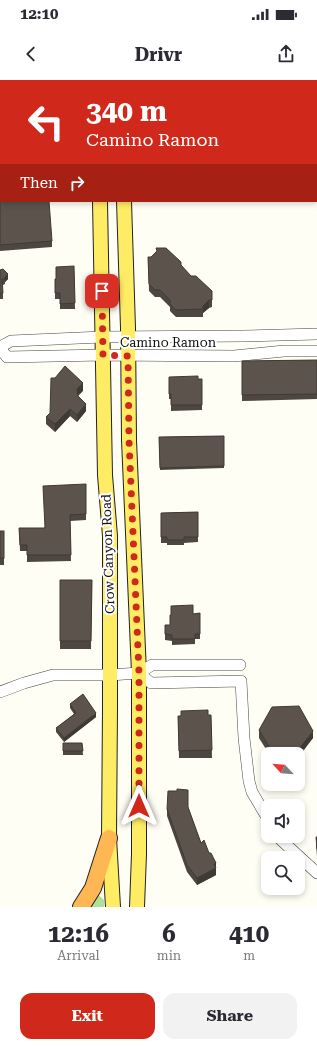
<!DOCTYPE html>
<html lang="en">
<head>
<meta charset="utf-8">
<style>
	body { margin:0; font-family:"Roboto Serif",serif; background:#f2f2f3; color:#2b2b33; height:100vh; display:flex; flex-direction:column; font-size:15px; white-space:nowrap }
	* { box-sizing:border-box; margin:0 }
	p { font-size:13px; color:#7c7c81 }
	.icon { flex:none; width:22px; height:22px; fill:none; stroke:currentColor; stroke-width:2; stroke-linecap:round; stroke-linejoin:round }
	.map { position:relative; height:827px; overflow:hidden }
	.drawer { display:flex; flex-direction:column; background:#fff; flex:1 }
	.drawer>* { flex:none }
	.hud { position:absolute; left:0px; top:0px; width:317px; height:122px; box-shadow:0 2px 6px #0003; background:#d0281a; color:#fff; overflow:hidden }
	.needle { width:26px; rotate:296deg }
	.fabs { position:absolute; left:261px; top:667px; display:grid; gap:8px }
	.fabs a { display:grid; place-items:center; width:44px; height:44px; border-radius:8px; background:#fff; box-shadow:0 2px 6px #0003; font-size:20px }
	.pin { position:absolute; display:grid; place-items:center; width:34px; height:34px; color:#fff; margin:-17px; border-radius:8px; box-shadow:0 2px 6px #0006 }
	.me { position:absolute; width:44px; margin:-22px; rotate:0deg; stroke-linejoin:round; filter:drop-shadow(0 0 3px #0008) }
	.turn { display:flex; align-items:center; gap:14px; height:84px; padding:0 20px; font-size:18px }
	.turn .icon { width:52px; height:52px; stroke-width:2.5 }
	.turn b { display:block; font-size:28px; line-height:34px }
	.then { display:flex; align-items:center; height:38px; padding:0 20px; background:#0003; gap:8px; font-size:15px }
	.eta { display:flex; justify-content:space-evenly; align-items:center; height:68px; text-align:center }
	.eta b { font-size:24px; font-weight:700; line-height:28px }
	.button { display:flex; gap:8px; margin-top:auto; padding:8px 20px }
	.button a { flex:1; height:46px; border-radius:12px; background:#d0281a; color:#fff; font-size:16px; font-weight:700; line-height:46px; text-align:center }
	.button a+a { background:#f2f2f3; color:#2b2b33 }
	.status { display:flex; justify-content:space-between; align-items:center; height:28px; padding:0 20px; background:#fff; direction:ltr }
	.status svg { height:11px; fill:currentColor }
	header { display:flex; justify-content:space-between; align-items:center; height:52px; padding:0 20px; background:#fff; font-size:18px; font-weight:700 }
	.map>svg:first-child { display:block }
	.forest { fill:#afe197 }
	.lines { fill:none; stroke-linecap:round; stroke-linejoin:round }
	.minor-casing { stroke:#444; stroke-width:12 }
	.major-casing { stroke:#222; stroke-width:16 }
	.highway-casing { stroke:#222; stroke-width:18 }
	.minor { stroke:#fff; stroke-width:11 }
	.major { stroke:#ffec65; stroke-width:14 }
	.highway { stroke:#ffb753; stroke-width:16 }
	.wall { fill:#4e4741 }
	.shaded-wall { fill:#403a35 }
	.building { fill:#5b534c; stroke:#403a35 }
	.route { stroke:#d0281a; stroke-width:7; stroke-dasharray:0 12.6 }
	.labels { text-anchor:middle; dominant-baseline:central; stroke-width:4; stroke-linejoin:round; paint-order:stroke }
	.street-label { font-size:13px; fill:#111; stroke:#fff }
</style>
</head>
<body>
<div class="status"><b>12:10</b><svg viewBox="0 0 49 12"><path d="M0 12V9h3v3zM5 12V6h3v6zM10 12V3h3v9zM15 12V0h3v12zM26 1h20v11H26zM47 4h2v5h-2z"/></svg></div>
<header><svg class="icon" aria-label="back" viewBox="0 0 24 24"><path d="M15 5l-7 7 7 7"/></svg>Drivr<svg class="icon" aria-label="share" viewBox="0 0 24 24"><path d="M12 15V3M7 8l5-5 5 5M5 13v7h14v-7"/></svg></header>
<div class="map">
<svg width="317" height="827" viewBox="0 0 317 827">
	<rect width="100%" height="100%" fill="#fffef5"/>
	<path class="forest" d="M96,813L104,820V827H85Z"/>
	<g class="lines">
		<g class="minor-casing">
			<g id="minor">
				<path d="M0,267L11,261L102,257L244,256L317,254"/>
				<path d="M0,268L7,277L103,275L234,276L284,271H317"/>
				<path d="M139,593L151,603L241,601L244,658L249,701L252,712L268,739"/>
				<path d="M0,612L24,603L53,595H110L139,593L152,585H240"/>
				<path d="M278,756L280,759L317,793"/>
			</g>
		</g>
		<g class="major-casing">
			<g id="major">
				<path d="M97,0V1"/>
				<path d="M122,0V1"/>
				<path d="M100,121L105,395L110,456V629L109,758L113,827"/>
				<path d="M124,121L128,248L129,360L139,593V774L137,827"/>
			</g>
		</g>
		<g class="highway-casing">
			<path id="highway" d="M81,827L93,808L109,758"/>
		</g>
		<use href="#minor" class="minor"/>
		<use href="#major" class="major"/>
		<use href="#highway" class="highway"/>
	</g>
	<g class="wall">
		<path d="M0,69L52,161V167L0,171Z"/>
		<path d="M148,177L181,186L191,196L212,211V227L209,228L203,233V237H176L170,231V227L160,217H155L149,211Z"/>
		<path d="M74,186L75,229H60V219H55V199H56Z"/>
		<path d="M0,190L8,199L5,202V204L3,205V219H0Z"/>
		<path d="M317,280V319L242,321V281Z"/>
		<path d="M169,297L198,299H202V330L171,331V319H169Z"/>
		<path d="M83,311L78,316L86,331L77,342L70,336L55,352L46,344V337Z"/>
		<path d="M224,356V388L160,390L159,357Z"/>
		<path d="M86,404V440L70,441L71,481L27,482V471H20L19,448H44Z"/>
		<path d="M198,432V462L184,463V465H167V463H161V433Z"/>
		<rect x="0" y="451" width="4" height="34"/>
		<path d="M60,500H92L91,569H60Z"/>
		<path d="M200,533V559H195V564L172,565V561L165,560V545H170L193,534Z"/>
		<path d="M70,624L96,637L64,662L56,652V648L74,634L70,628Z"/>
		<path d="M211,635L212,678H179L178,636Z"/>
		<path d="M259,650L313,658L298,674H269L259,658Z"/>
		<path d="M63,663H82L83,675H63Z"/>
		<path d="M188,727L201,763L209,773L216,783V795L197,805L187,792L167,736V729Z"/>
		<path d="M316,757H317V777L316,764Z"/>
	</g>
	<g class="shaded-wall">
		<path d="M8,194V199L5,202V197Z"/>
		<path d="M209,220V228L203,233V237V226Z"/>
		<path d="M83,303V311L77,316V309Z"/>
		<path d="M86,324V331L77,342V335Z"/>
		<path d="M70,329V336L55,352V344Z"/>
		<path d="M96,633V637L64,662V658Z"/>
		<path d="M313,651V658L298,678V674H296V673Z"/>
		<path d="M216,783V795L197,805V798L214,784Z"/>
	</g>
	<g class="building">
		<path d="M1,68V121H49L52,161L0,165V69Z"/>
		<path d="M156,168H166L181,182V185L191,196H196L212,211V220H209L203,226V229L176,230L170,224V220L160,210H155L149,204L148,177H151L157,171Z"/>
		<path d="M74,186L75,223L60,224V213H55V199H56V187Z"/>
		<path d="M3,189L8,194L5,197V199H2L3,213L0,214V190Z"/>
		<path d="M317,280V314L242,315V281Z"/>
		<path d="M65,286L83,303L77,309L78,316L86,324L77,335L70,329L55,344L46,337L50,333L51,298H55Z"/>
		<path d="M198,296V299H202V325H171V314H169V297Z"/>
		<path d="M224,356V386L160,388L159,357Z"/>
		<path d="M86,404V434L70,435L71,475H27V465H20L19,448H45L43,406Z"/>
		<path d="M198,432V457H184V460H167V457H161V433Z"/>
		<rect x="0" y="451" width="4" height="27"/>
		<path d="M60,500H92L91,561H60Z"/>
		<path d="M193,525V534L200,533V554H195V559H172V555L165,554V545H170V535H171V526Z"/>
		<path d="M83,614L96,633L64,658L56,648L76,633L70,624Z"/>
		<path d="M299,626L313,651L296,673H273L259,650L272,627Z"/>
		<path d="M208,630V635H211L212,670L179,671L178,636H181V631Z"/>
		<path d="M63,663H82L83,671H63Z"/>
		<path d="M177,709L188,710V727L201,763L204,760L209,773H211L216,783L214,784L216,788L197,798L187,785L167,729L168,711H177Z"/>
		<path d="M316,757H317V769Z"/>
	</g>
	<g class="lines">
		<path class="route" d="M102,211L103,275L128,276L129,360L139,593V726"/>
	</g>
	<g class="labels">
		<g class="street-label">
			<text x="168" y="262">Camino Ramon</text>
			<text transform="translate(108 474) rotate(-92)">Crow Canyon Road</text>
		</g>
	</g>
</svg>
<div class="fabs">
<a><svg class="needle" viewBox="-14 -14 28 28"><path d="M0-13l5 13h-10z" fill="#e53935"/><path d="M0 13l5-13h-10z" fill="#7c7c81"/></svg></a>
<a><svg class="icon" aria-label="sound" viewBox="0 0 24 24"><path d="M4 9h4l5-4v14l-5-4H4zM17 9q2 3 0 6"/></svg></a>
<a><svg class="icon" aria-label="search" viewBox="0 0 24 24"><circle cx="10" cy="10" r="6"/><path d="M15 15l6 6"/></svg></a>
</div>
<div class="pin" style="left:102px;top:211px;background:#d93025"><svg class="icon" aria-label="arrive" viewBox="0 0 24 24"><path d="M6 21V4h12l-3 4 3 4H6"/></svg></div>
<svg class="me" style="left:139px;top:726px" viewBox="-20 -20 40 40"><path d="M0-17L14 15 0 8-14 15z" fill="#d0281a" stroke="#fff" stroke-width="4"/></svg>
<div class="hud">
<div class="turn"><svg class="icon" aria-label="left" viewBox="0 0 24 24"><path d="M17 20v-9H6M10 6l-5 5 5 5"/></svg><div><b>340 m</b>Camino Ramon</div></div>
<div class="then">Then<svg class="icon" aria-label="right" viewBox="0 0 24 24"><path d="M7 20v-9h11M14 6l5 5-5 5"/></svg></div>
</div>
</div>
<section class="drawer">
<div class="eta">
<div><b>12:16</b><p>Arrival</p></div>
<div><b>6</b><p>min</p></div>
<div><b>410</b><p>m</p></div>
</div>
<div class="button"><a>Exit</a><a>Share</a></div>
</section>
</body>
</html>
